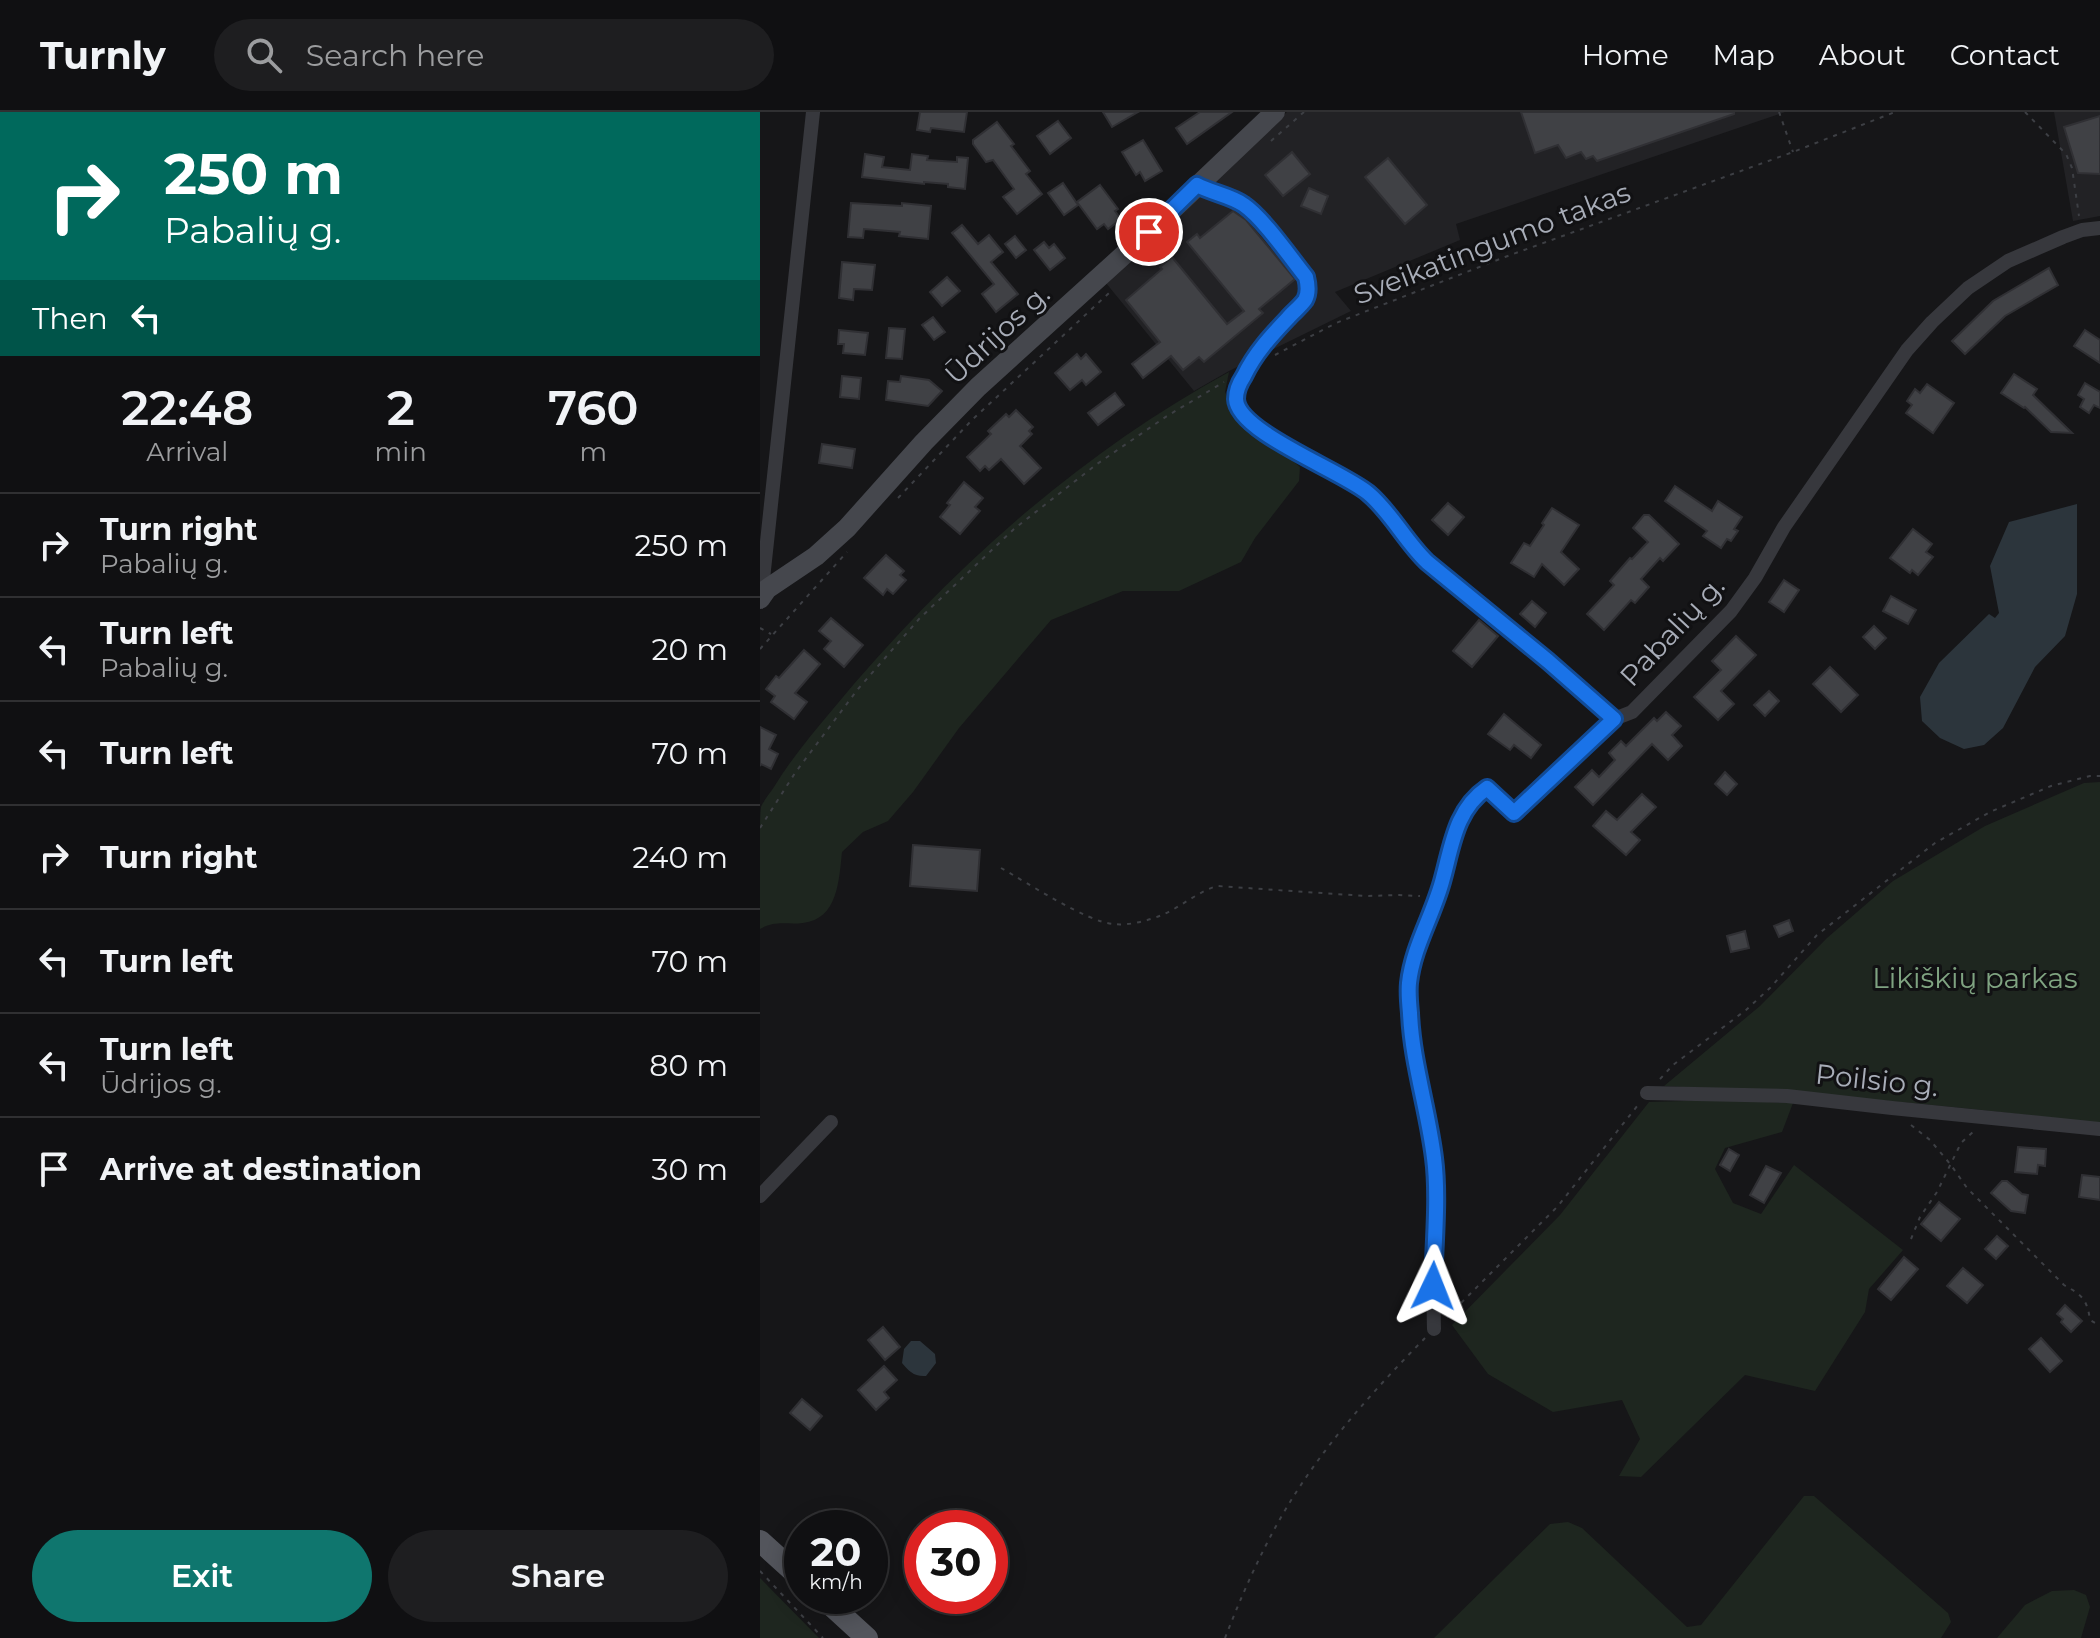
<!DOCTYPE html>
<html lang="en">
<head>
<meta charset="utf-8">
<style>
	body { margin:0; font-family:Montserrat,sans-serif; background:#1e1e20; color:#f1f3f6; height:100vh; display:flex; flex-direction:column; font-size:30px; white-space:nowrap }
	* { box-sizing:border-box; margin:0 }
	p { font-size:26px; color:#9c9d9f }
	.icon { flex:none; width:44px; height:44px; fill:none; stroke:currentColor; stroke-width:2; stroke-linecap:round; stroke-linejoin:round }
	.map { position:relative; flex:1; overflow:hidden }
	.details { display:flex; flex-direction:column; background:#101012; width:760px }
	.details>* { flex:none }
	.banner { background:#00695c; color:#fff; overflow:hidden }
	.speed { position:absolute; left:24px; top:1398px; display:flex; gap:16px; font-size:40px; font-weight:700; text-align:center }
	.speed>* { display:grid; place-content:center; width:104px; height:104px; border-radius:50%; background:#101012; box-shadow:0 4px 20px #0003,0 0 0 2px #303032; line-height:1 }
	.speed small { font-size:20px; font-weight:400 }
	.speed .limit { border:12px solid #d22; background:#fff; color:#111 }
	.pin { position:absolute; display:grid; place-items:center; width:68px; height:68px; color:#fff; margin:-34px; border:4px solid #fff; border-radius:50%; box-shadow:0 2px 8px #0007 }
	.me { position:absolute; width:88px; margin:-44px; rotate:2deg; stroke-linejoin:round; filter:drop-shadow(0 0 6px #0008) }
	.turn { display:flex; align-items:center; gap:28px; height:168px; padding:0 32px; font-size:36px }
	.turn .icon { width:104px; height:104px; stroke-width:2.5 }
	.turn b { display:block; font-size:56px; line-height:68px }
	.then { display:flex; align-items:center; height:76px; padding:0 32px; background:#0003; gap:16px; font-size:30px }
	.eta { display:flex; justify-content:space-evenly; align-items:center; height:136px; text-align:center }
	.eta b { font-size:48px; font-weight:600; line-height:56px }
	.button { display:flex; gap:16px; margin-top:auto; padding:16px 32px }
	.button a { flex:1; height:92px; border-radius:48px; background:#0f766e; color:#fff; font-size:32px; font-weight:600; line-height:92px; text-align:center }
	.button a+a { background:#1e1e20; color:#f1f3f6 }
	ul { padding:0; list-style:none }
	li { display:flex; align-items:center; gap:24px; height:104px; padding:0 32px; border-top:2px solid #303032 }
	li div { flex:1 }
	li b { display:block; font-size:30px }
	li em { font-style:normal }
	header { display:flex; align-items:center; gap:48px; box-sizing:border-box; height:112px; padding:0 40px; background:#101012; border-bottom:2px solid #303032 }
	header strong { font-size:38px }
	nav { display:flex; gap:44px; margin-inline-start:auto; font-size:28px }
	.search { width:560px; height:72px; background:#1e1e20; display:flex; align-items:center; gap:20px; box-sizing:border-box; padding:0 28px; border-radius:44px; color:#9c9d9f; font-size:30px }
	main { display:flex; flex:1; min-height:0 }
	.map>svg:first-child { display:block }
	.built { fill:#222225 }
	.green { fill:#1e261f }
	.water { fill:#2c353c }
	.building { fill:#404145; stroke:#303034; stroke-width:2 }
	.lines { fill:none; stroke-linecap:round; stroke-linejoin:round }
	.path { stroke:#3d3f44; stroke-width:2; stroke-dasharray:4 6; stroke-linecap:butt }
	.street { stroke:#37383d; stroke-width:14 }
	.secondary { stroke:#45474d; stroke-width:20 }
	.primary { stroke:#53555c; stroke-width:22 }
	.route-casing { stroke:#114b97; stroke-width:20 }
	.route { stroke:#1a73e8; stroke-width:14 }
	.labels { text-anchor:middle; dominant-baseline:central; stroke-width:6; stroke-linejoin:round; paint-order:stroke }
	.street-label { font-size:28px; fill:#a8adb8; stroke:#111113 }
	.park-label { font-size:28px; fill:#7fa381; stroke:#111113 }
</style>
</head>
<body>
<header>
<strong>Turnly</strong>
<div class="search"><svg class="icon" aria-label="search" viewBox="0 0 24 24"><circle cx="10" cy="10" r="6"/><path d="M15 15l6 6"/></svg>Search here</div>
<nav><a>Home</a><a>Map</a><a>About</a><a>Contact</a></nav>
</header>
<main>
<section class="details">
<div class="banner">
<div class="turn"><svg class="icon" aria-label="right" viewBox="0 0 24 24"><path d="M7 20v-9h11M14 6l5 5-5 5"/></svg><div><b>250 m</b>Pabalių g.</div></div>
<div class="then">Then<svg class="icon" aria-label="left" viewBox="0 0 24 24"><path d="M17 20v-9H6M10 6l-5 5 5 5"/></svg></div>
</div>
<div class="eta">
<div><b>22:48</b><p>Arrival</p></div>
<div><b>2</b><p>min</p></div>
<div><b>760</b><p>m</p></div>
</div>
<ul>
<li><svg class="icon" aria-label="right" viewBox="0 0 24 24"><path d="M7 20v-9h11M14 6l5 5-5 5"/></svg><div><b>Turn right</b><p>Pabalių g.</p></div><em>250 m</em></li>
<li><svg class="icon" aria-label="left" viewBox="0 0 24 24"><path d="M17 20v-9H6M10 6l-5 5 5 5"/></svg><div><b>Turn left</b><p>Pabalių g.</p></div><em>20 m</em></li>
<li><svg class="icon" aria-label="left" viewBox="0 0 24 24"><path d="M17 20v-9H6M10 6l-5 5 5 5"/></svg><div><b>Turn left</b></div><em>70 m</em></li>
<li><svg class="icon" aria-label="right" viewBox="0 0 24 24"><path d="M7 20v-9h11M14 6l5 5-5 5"/></svg><div><b>Turn right</b></div><em>240 m</em></li>
<li><svg class="icon" aria-label="left" viewBox="0 0 24 24"><path d="M17 20v-9H6M10 6l-5 5 5 5"/></svg><div><b>Turn left</b></div><em>70 m</em></li>
<li><svg class="icon" aria-label="left" viewBox="0 0 24 24"><path d="M17 20v-9H6M10 6l-5 5 5 5"/></svg><div><b>Turn left</b><p>Ūdrijos g.</p></div><em>80 m</em></li>
<li><svg class="icon" aria-label="arrive" viewBox="0 0 24 24"><path d="M6 21V4h12l-3 4 3 4H6"/></svg><div><b>Arrive at destination</b></div><em>30 m</em></li>
</ul>
<div class="button"><a>Exit</a><a>Share</a></div>
</section>
<div class="map">
<svg width="1340" height="1526" viewBox="0 0 1340 1526">
	<rect width="100%" height="100%" fill="#161618"/>
	<g class="built">
		<path d="M527,0H1025L696,112L700,128L575,180L591,199L469,259L434,279L346,171Z"/>
		<path d="M1294,0H1340V104L1313,109Z"/>
	</g>
	<g class="green">
		<path d="M469,260L465,280L474,299L540,355L539,369L495,426L481,450L419,479H363L291,508L199,616L153,680L128,709L103,720L82,740C79,768 78,807 43,811C26,813 16,808 0,817C0,786 0,756 0,725C0,716 0,703 1,695C4,688 10,681 14,675C31,647 52,622 73,597C184,463 315,344 469,260Z"/>
		<path d="M1340,670V1012C1195,993 1050,981 904,974L1000,894L1067,826L1133,769L1225,714L1324,671Z"/>
		<path d="M958,988L1033,991L1022,1020L965,1036L955,1057L973,1091L1001,1102L1034,1053L1143,1138L1109,1177L1105,1200L1055,1279L985,1263L881,1365L859,1364L880,1327L862,1288L793,1300L728,1262L692,1213L800,1103L889,990Z"/>
		<path d="M1044,1384H1054L1188,1501L1191,1510L1181,1526H674L790,1412L808,1410L822,1416L927,1515L941,1513Z"/>
		<path d="M0,1466L59,1526H0Z"/>
		<path d="M1314,1478L1326,1483L1330,1495L1321,1526H1237L1265,1493L1292,1479Z"/>
	</g>
	<g class="water">
		<path d="M1317,392V482L1305,524L1275,555L1243,616L1224,633L1204,637L1180,626L1162,609L1160,585L1179,551L1229,502L1235,506L1239,501L1230,454L1249,410Z"/>
		<path d="M151,1229H160L175,1242L176,1251L166,1264C154,1265 149,1259 142,1251L144,1237Z"/>
	</g>
	<g class="building">
		<path d="M160,0H207L204,20L171,16L170,20L157,18Z"/>
		<path d="M343,0H378L352,15Z"/>
		<path d="M440,0H472L427,32L416,16Z"/>
		<path d="M761,0H974V2L837,49L833,44L826,47L821,40L806,46L798,33L775,41Z"/>
		<path d="M1340,4V62L1318,61L1304,15Z"/>
		<path d="M298,9L311,26L290,42L277,24Z"/>
		<path d="M237,10L254,32L251,34L270,59L266,62L282,82L257,102L243,85L254,77L233,48L226,50L213,32V28Z"/>
		<path d="M383,28L402,59L385,69L380,60L376,63L362,40Z"/>
		<path d="M532,40L550,62L523,84L505,63Z"/>
		<path d="M105,42L124,45L122,55L150,58L152,42L168,44L167,48L197,50V45L208,46L205,77L188,75V72L164,70V72L102,65Z"/>
		<path d="M628,46L667,93L645,112L605,65Z"/>
		<path d="M303,71L318,93L304,103L288,81Z"/>
		<path d="M340,73L358,97L355,99L361,107L348,117L344,112L337,117L317,90Z"/>
		<path d="M549,76L568,84L561,102L541,94Z"/>
		<path d="M91,91L142,94V91L171,94L168,127L139,124L140,120L104,117L103,126L88,125Z"/>
		<path d="M473,99L486,108L535,167L499,197L503,201L444,250L439,245L423,258L411,244L383,266L372,252L400,230L366,188L402,157L400,155L412,145L467,212L484,199L427,130L437,122L440,126Z"/>
		<path d="M202,113L218,132L229,123L243,140L231,150L258,182L236,200L222,182L234,172L192,121Z"/>
		<path d="M255,124L266,138L256,146L245,132Z"/>
		<path d="M284,130L289,136L294,132L305,146L290,158L274,138Z"/>
		<path d="M82,150L115,153L112,178L94,177L93,188L79,186Z"/>
		<path d="M1289,156L1298,173L1245,204L1205,242L1192,229L1233,189Z"/>
		<path d="M187,165L200,179L182,194L170,180Z"/>
		<path d="M173,205L185,220L174,228L162,213Z"/>
		<path d="M129,216L145,217L142,247L126,246Z"/>
		<path d="M79,218L108,221L105,243L83,241L84,232H78Z"/>
		<path d="M1325,218L1340,228V251L1314,234Z"/>
		<path d="M317,242L321,247L326,242L341,260L326,273L322,268L310,278L295,261Z"/>
		<path d="M1254,262L1277,277L1273,283L1312,321L1291,320L1265,295L1264,296L1241,281Z"/>
		<path d="M82,264L101,266L99,287L80,285Z"/>
		<path d="M141,264L169,268L182,279L168,294L126,288L128,269L140,270Z"/>
		<path d="M1325,271L1340,280V296L1334,293L1329,301L1320,295L1324,287L1318,283Z"/>
		<path d="M1167,272L1194,291L1173,321L1146,301L1152,293L1147,289L1155,277L1160,281Z"/>
		<path d="M355,281L364,293L338,313L328,301Z"/>
		<path d="M256,298L273,315L269,319L272,322L260,334L281,356L264,372L241,347L229,358L225,354L220,359L207,345L231,322L228,319L246,302L249,305Z"/>
		<path d="M62,332L95,337L92,356L59,351Z"/>
		<path d="M204,370L223,386L215,395L220,399L200,422L180,405L190,393L187,391Z"/>
		<path d="M915,374L952,399L958,389L982,405L974,417L978,419L971,429L967,427L961,436L943,424L947,419L905,389Z"/>
		<path d="M688,391L704,405L688,423L672,408Z"/>
		<path d="M792,396L819,413L801,440L819,457L804,473L782,452L774,465L751,451L764,431L770,434L784,413L782,411Z"/>
		<path d="M884,403H889L919,432L903,449L900,446L881,467L889,475L875,491L871,488L844,518L827,502L854,473L850,469L870,446L872,447L888,430L873,416Z"/>
		<path d="M1153,417L1172,432L1166,440L1173,445L1158,463L1152,458L1150,461L1130,446Z"/>
		<path d="M126,443L144,459L140,463L146,468L133,482L127,477L123,483L104,466Z"/>
		<path d="M1024,468L1039,478L1024,500L1009,490Z"/>
		<path d="M1131,484L1156,498L1148,512L1123,499Z"/>
		<path d="M772,489L786,501L775,515L760,502Z"/>
		<path d="M71,506L103,533L84,555L64,537L71,529L59,519Z"/>
		<path d="M719,508L738,524L712,555L693,539Z"/>
		<path d="M1114,514L1126,526L1115,537L1103,525Z"/>
		<path d="M976,524L996,543L961,579L974,592L958,608L934,585L961,558L952,549Z"/>
		<path d="M44,538L60,552L35,581L47,590L34,607L11,590L15,584L6,577L16,564L19,566Z"/>
		<path d="M1070,555L1098,583L1081,600L1053,572Z"/>
		<path d="M1009,579L1019,589L1005,604L994,593Z"/>
		<path d="M906,600L921,614L912,623L922,634L908,648L892,632L833,693L815,675L832,658L839,665L855,648L849,641L861,629L866,634L894,606L897,609Z"/>
		<path d="M744,602L781,633L771,646L754,633L750,638L728,622Z"/>
		<path d="M0,615L16,623L9,637L18,642L11,657L1,652L0,654Z"/>
		<path d="M965,660L977,672L967,683L955,672Z"/>
		<path d="M882,682L896,695L871,720L880,728L866,743L833,714L846,699L857,708Z"/>
		<path d="M153,733L220,738L217,779L150,774Z"/>
		<path d="M1029,808L1033,819L1019,825L1014,814Z"/>
		<path d="M985,819L989,836L971,840L967,824Z"/>
		<path d="M1258,1035L1286,1037L1285,1054L1278,1053L1277,1062L1255,1060Z"/>
		<path d="M969,1037L979,1043L970,1059L960,1053Z"/>
		<path d="M1006,1054L1021,1061L1004,1091L990,1083Z"/>
		<path d="M1322,1063L1340,1065V1088L1319,1085Z"/>
		<path d="M1242,1069H1247L1262,1082L1268,1083L1265,1101L1251,1099L1231,1081Z"/>
		<path d="M1179,1090L1200,1107L1181,1129L1161,1112Z"/>
		<path d="M1237,1124L1248,1134L1236,1147L1225,1137Z"/>
		<path d="M1144,1145L1158,1157L1131,1188L1118,1177Z"/>
		<path d="M1203,1156L1223,1173L1207,1191L1187,1174Z"/>
		<path d="M1305,1193L1322,1209L1311,1220L1301,1210L1303,1207L1297,1202Z"/>
		<path d="M123,1215L140,1235L125,1248L108,1228Z"/>
		<path d="M1281,1226L1302,1249L1290,1260L1269,1237Z"/>
		<path d="M124,1254L137,1268L124,1280L129,1286L116,1298L98,1278Z"/>
		<path d="M42,1287L62,1304L50,1318L30,1301Z"/>
	</g>
	<g class="lines">
		<g class="path">
			<path d="M1019,0L1033,40"/>
			<path d="M1265,0L1306,42L1312,56L1319,104"/>
			<path d="M511,29L544,0"/>
			<path d="M515,243L576,211L745,145L1033,40L1135,0"/>
			<path d="M138,386L212,308L349,181"/>
			<path d="M0,516L11,522"/>
			<path d="M0,537L87,440"/>
			<path d="M0,716L35,661L98,577L159,507L254,417L337,352L407,304L464,270"/>
			<path d="M241,756C266,770 327,810 353,812C368,814 387,809 402,803C421,795 437,780 457,774L606,784L639,783L660,784"/>
			<path d="M900,967L913,953L986,898L1010,876L1057,823L1175,731L1230,700L1291,674L1330,664H1340"/>
			<path d="M1151,1013L1170,1028L1191,1053L1207,1076L1304,1173C1322,1183 1327,1187 1330,1208L1340,1214"/>
			<path d="M1151,1127L1160,1105L1177,1080L1201,1031L1214,1019"/>
			<path d="M687,1205L798,1094L878,993"/>
			<path d="M0,1459L63,1526"/>
			<path d="M465,1526C484,1477 507,1426 535,1382C572,1324 618,1274 665,1226"/>
		</g>
		<g class="street">
			<path d="M437,73L452,81L482,91L493,101L546,165C548,173 549,181 545,188C540,195 533,200 528,206C511,224 495,241 484,264C480,270 476,279 476,287C478,320 582,360 608,381C631,400 645,429 667,450L788,549L854,607"/>
			<path d="M7,477L3,467L53,0"/>
			<path d="M887,981L1027,984L1132,996L1340,1017"/>
			<path d="M0,1084L71,1010"/>
			<path d="M674,1217C673,1183 674,1148 674,1113C675,1091 677,1068 674,1046C667,991 643,927 649,871C653,834 674,802 683,766C692,733 696,697 727,676L754,701L854,607L872,600L971,499L995,466L1024,415L1147,238L1172,210L1208,176L1248,149L1303,125L1322,118L1340,116"/>
		</g>
		<path class="secondary" d="M0,487L7,477L56,444L87,416L164,330L218,275L389,120L515,0"/>
		<g class="primary">
			<path d="M0,1429L42,1467"/>
			<path d="M61,1484L107,1526"/>
		</g>
	</g>
	<g class="lines">
		<g class="route-casing">
			<path id="route" d="M389,120L437,73C452,81 472,84 484,93C503,106 530,145 546,165C548,173 549,181 545,188C540,195 533,200 528,206C511,224 495,241 484,264C480,270 476,279 476,287C477,320 582,359 608,381C631,400 645,429 667,450L788,549L854,607L754,701L727,676C696,697 692,733 683,766C674,802 653,834 649,871C648,881 649,891 650,901C652,950 668,997 674,1046C679,1084 674,1135 673,1174"/>
		</g>
		<use href="#route" class="route"/>
	</g>
	<g class="labels">
		<g class="street-label">
			<text transform="translate(732 131) rotate(-21)">Sveikatingumo takas</text>
			<text transform="translate(237 222) rotate(-43)">Ūdrijos g.</text>
			<text transform="translate(912 519) rotate(-47)">Pabalių g.</text>
			<text transform="translate(1117 968) rotate(6)">Poilsio g.</text>
		</g>
		<g class="park-label">
			<text x="1215" y="866">Likiškių parkas</text>
		</g>
	</g>
</svg>
<div class="speed"><div>20<small>km/h</small></div><div class="limit">30</div></div>
<div class="pin" style="left:389px;top:120px;background:#d93025"><svg class="icon" aria-label="arrive" viewBox="0 0 24 24"><path d="M6 21V4h12l-3 4 3 4H6"/></svg></div>
<svg class="me" style="left:673px;top:1174px" viewBox="-20 -20 40 40"><path d="M0-17L14 15 0 8-14 15z" fill="#1a73e8" stroke="#fff" stroke-width="4"/></svg>
</div>
</main>
</body>
</html>
